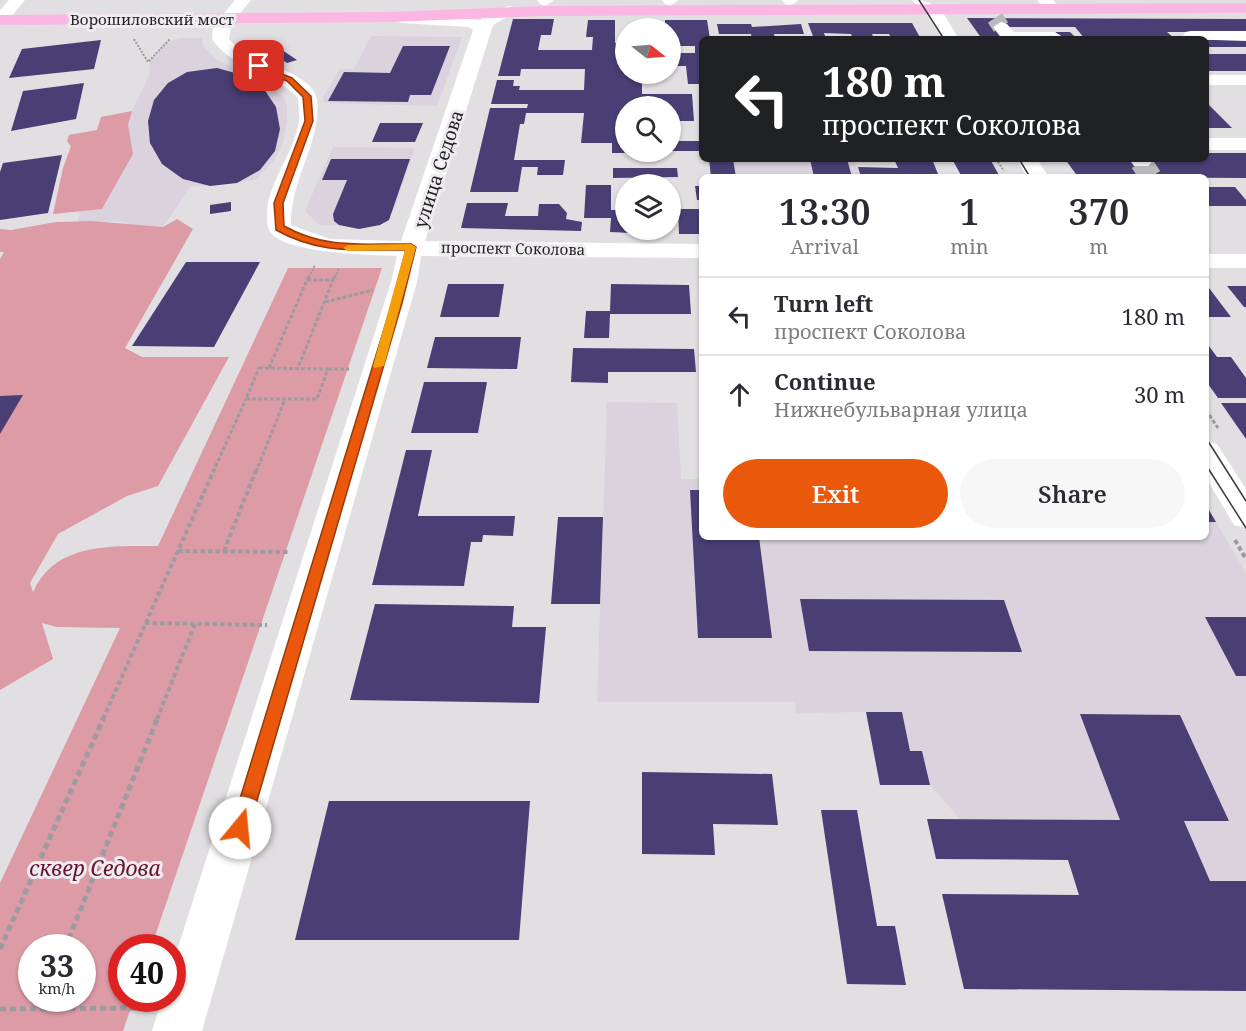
<!DOCTYPE html>
<html lang="en">
<head>
<meta charset="utf-8">
<style>
	body { margin:0; font-family:"Noto Serif",serif; background:#f7f7f7; color:#2b2b33; height:100vh; display:flex; flex-direction:column; font-size:22px; white-space:nowrap }
	* { box-sizing:border-box; margin:0 }
	p { font-size:20px; color:#7c7c81 }
	.icon { flex:none; width:33px; height:33px; fill:none; stroke:currentColor; stroke-width:2; stroke-linecap:round; stroke-linejoin:round }
	.map { position:relative; flex:1; overflow:hidden }
	.drawer { position:absolute; left:699px; top:174px; width:510px; height:366px; display:flex; flex-direction:column; background:#fff; border-radius:9px; box-shadow:0 2px 4px #0004 }
	.drawer>* { flex:none }
	.hud { position:absolute; left:699px; top:36px; width:510px; height:126px; border-radius:9px; box-shadow:0 2px 4px #0004; background:#202124; color:#fff; overflow:hidden }
	.needle { width:39px; rotate:107deg }
	.buttons { position:absolute; left:615px; top:18px; display:grid; gap:12px }
	.buttons a { display:grid; place-items:center; width:66px; height:66px; border-radius:50%; background:#fff; box-shadow:0 2px 4px #0004; font-size:30px }
	.speed { position:absolute; left:18px; top:934px; display:flex; gap:12px; font-size:30px; font-weight:700; text-align:center }
	.speed>* { display:grid; place-content:center; width:78px; height:78px; border-radius:50%; background:#fff; box-shadow:0 2px 4px #0004; line-height:1 }
	.speed small { font-size:15px; font-weight:400 }
	.speed .limit { border:9px solid #d22; background:#fff; color:#111 }
	.pin { position:absolute; display:grid; place-items:center; width:51px; height:51px; color:#fff; margin:-26px; border-radius:12px; box-shadow:0 3px 9px #0006 }
	.me { position:absolute; width:66px; margin:-33px; rotate:17deg; stroke-linejoin:round; filter:drop-shadow(0 0 4px #0008) }
	.turn { display:flex; align-items:center; gap:21px; height:126px; padding:0 24px; font-size:27px }
	.turn .icon { width:78px; height:78px; stroke-width:2.5 }
	.turn b { display:block; font-size:42px; line-height:51px }
	.eta { display:flex; justify-content:space-evenly; align-items:center; height:102px; text-align:center }
	.eta b { font-size:36px; font-weight:600; line-height:42px }
	.cta { display:flex; gap:12px; margin-top:auto; padding:12px 24px }
	.cta a { flex:1; height:69px; border-radius:36px; background:#ea580c; color:#fff; font-size:24px; font-weight:600; line-height:69px; text-align:center }
	.cta a+a { background:#f7f7f7; color:#2b2b33 }
	ul { padding:0; list-style:none }
	li { display:flex; align-items:center; gap:18px; height:78px; padding:0 24px; border-top:2px solid #e1e1e2 }
	li div { flex:1 }
	li b { display:block; font-size:22px }
	li em { font-style:normal }
	.map>svg:first-child { display:block }
	.built { fill:#dad2dd }
	.green { fill:#dd9ba6; fill-rule:evenodd }
	.building { fill:#493f75 }
	.lines { fill:none; stroke-linecap:round; stroke-linejoin:round }
	.minor-tunnel-far1 { stroke:#bbb9bc; stroke-width:17; stroke-dasharray:17 9; stroke-linecap:butt }
	.minor-tunnel { stroke:#bbb9bc; stroke-width:22; stroke-dasharray:22 11; stroke-linecap:butt }
	.path-far3 { stroke:#9e9b9e; stroke-width:2; stroke-dasharray:2 1.5; stroke-linecap:butt }
	.path-far2 { stroke:#9e9b9e; stroke-width:3; stroke-dasharray:4 2; stroke-linecap:butt }
	.path-far1 { stroke:#9e9b9e; stroke-width:4; stroke-dasharray:4.5 3; stroke-linecap:butt }
	.path { stroke:#9e9b9e; stroke-width:5; stroke-dasharray:6 4; stroke-linecap:butt }
	.minor { fill:#fff; fill-rule:evenodd }
	.major { fill:#fbb6e3; fill-rule:evenodd }
	.tram { stroke:#3e3b3e; stroke-width:1.5 }
	.route { fill:#ea580c; stroke:#983908; stroke-width:1.5 }
	.slow { fill:#f59e0b }
	.labels { text-anchor:middle; dominant-baseline:central; stroke-width:6; stroke-linejoin:round; paint-order:stroke }
	.far-street-label { font-size:15px; fill:#211f21; stroke:#efecf1 }
	.street-label { font-size:18px; fill:#211f21; stroke:#efecf1 }
	.near-park-label { font-size:21px; font-style:italic; fill:#68132e; stroke:#efecf1 }
</style>
</head>
<body>
<div class="map">
<svg width="1246" height="1031" viewBox="0 0 1246 1031">
	<rect width="100%" height="100%" fill="#e2dfe3"/>
	<g class="built">
		<path d="M371,36L462,37L437,106L324,103L323,97L340,69H354Z"/>
		<path d="M181,38H202L203,46L216,59L259,80L284,97L287,107V121L283,142L276,158L256,180L190,187L163,227L137,226L117,221L78,224L85,174L67,141L69,135L97,130L101,117L132,111L150,73L149,61L165,43Z"/>
		<path d="M333,147L415,148L393,212L369,226L319,225L305,211Z"/>
		<path d="M733,159H855L861,177H736Z"/>
		<path d="M607,402L677,403L681,479H702V537H1206V522H1216L1246,573V991H1167L1105,820L960,819L930,785H880L866,712L796,713L795,702H597Z"/>
	</g>
	<g class="green">
		<path d="M132,111L128,125L133,154L102,209L53,214L63,168L71,146L67,141L69,135L97,130L101,117Z"/>
		<path d="M177,219L193,229L125,348L142,357H229L158,486L127,496L58,534L30,583L33,592C55,542 112,546 158,546L288,268H382L151,948H122V999H134L123,1031H0V883L120,628L57,627L42,623L53,659L0,690V259L4,252H0V229L11,230L56,222L91,221L163,227ZM32,948H82V999H32Z"/>
	</g>
	<g class="building">
		<path d="M967,18L1246,19V32H1167L1175,39H1085L1075,27H996L1005,39H982Z"/>
		<path d="M513,19H554L551,35H541L538,50H592L593,37H586L588,20H615V43H626V51H615V54H626V74H642V94H692L694,121H670V106H626V153H612V143H581L584,113H526L524,124H520L514,160H565L563,175H537L538,167H522L518,192H470L490,108H527L528,104H491L497,80H514L513,86H520L519,90H584L585,69H521L520,76H498Z"/>
		<path d="M665,20H707L710,39H702V98L699,84H688L686,66H670V53H695V46H670V28H665Z"/>
		<path d="M808,23H912L921,39H892L889,34H872L874,39H853L851,34L824,33L826,39H814Z"/>
		<path d="M717,24H751L752,27L801,24L804,34H774L775,39H752L751,34H719Z"/>
		<path d="M1055,32H1070L1077,39H1061Z"/>
		<path d="M101,40L94,69L9,78L22,49Z"/>
		<rect x="1206" y="40" width="40" height="7"/>
		<path d="M403,46H450L431,95H410L408,102L328,101L344,72L390,73Z"/>
		<path d="M282,50L297,60L287,63L272,52Z"/>
		<rect x="1206" y="54" width="40" height="17"/>
		<path d="M217,68L246,76L264,89L276,107L280,129L275,151L260,170L237,183L210,186L183,179L162,164L150,143L148,121L154,100L168,83L187,72Z"/>
		<path d="M84,83L76,119L11,131L23,91Z"/>
		<path d="M1206,102L1232,128H1206Z"/>
		<path d="M380,123H423L415,142H372Z"/>
		<path d="M670,135H676V141H702V151H670Z"/>
		<path d="M1206,153H1246V178L1078,177L1065,159L1153,162L1150,159H1206Z"/>
		<path d="M62,155L48,213L0,220V172L3,163Z"/>
		<path d="M331,159H410L389,220L380,225L359,229L339,225L334,221L333,214L347,180H322Z"/>
		<path d="M709,159H733L736,177H711Z"/>
		<path d="M810,159H847L852,177H814Z"/>
		<path d="M894,159H932L938,174L949,175L950,177H861L858,167L898,168Z"/>
		<path d="M952,159H990L1000,177H962Z"/>
		<path d="M613,168H677L678,177L613,178Z"/>
		<path d="M586,185H611V210H626V230H632V233L610,232L611,218H584Z"/>
		<path d="M695,186H702V200H697Z"/>
		<path d="M1206,187H1235L1246,200V206H1206Z"/>
		<path d="M231,202V211L210,214V205Z"/>
		<path d="M467,203H508L505,216H538L539,204H559L567,213L566,219L582,222L581,231L461,228Z"/>
		<path d="M678,209H702V234H679Z"/>
		<path d="M186,262H260L214,347L132,346Z"/>
		<path d="M448,284H504L499,317H440Z"/>
		<path d="M611,284L689,285L691,314H610L609,338H584L586,311H610Z"/>
		<path d="M1206,284L1231,317H1206Z"/>
		<path d="M1227,286H1246V307H1244Z"/>
		<path d="M435,337H521L517,369L427,368Z"/>
		<path d="M1206,342L1217,357H1231L1246,378V398H1218L1206,381Z"/>
		<path d="M573,348L694,349L696,372H608V383L571,382Z"/>
		<path d="M424,382H487L478,433H411Z"/>
		<path d="M23,395L0,434V396Z"/>
		<path d="M1221,403H1246V439Z"/>
		<path d="M406,450H432L418,516H515L513,536L483,535L482,542H471L464,586L372,585Z"/>
		<path d="M690,490H702V537H759L772,638H698Z"/>
		<path d="M1206,505L1216,522H1206Z"/>
		<path d="M558,517H603L600,604H551Z"/>
		<path d="M800,599L1004,600L1022,652L809,651Z"/>
		<path d="M375,604L514,606L512,627H546L539,703L350,700Z"/>
		<path d="M1205,617H1246V676H1236Z"/>
		<path d="M866,712H902L910,751H922L930,785H880Z"/>
		<path d="M1080,714L1180,715L1229,821H1184L1210,881H1246V991L964,989L942,894L1079,895L1068,860L936,859L927,819L1120,820Z"/>
		<path d="M642,772L772,774L778,825L713,824L715,855L642,854Z"/>
		<path d="M329,801H530L519,940H295Z"/>
		<path d="M821,810H857L877,926H895L906,985L847,984Z"/>
	</g>
	<g class="lines">
		<path class="minor-tunnel-far1" d="M995,18L1001,27"/>
		<path class="minor-tunnel" d="M1141,162L1151,177"/>
		<g class="path-far3">
			<path d="M134,39L148,62L170,39"/>
			<path d="M996,159L1004,171"/>
			<path d="M309,277L315,265"/>
			<path d="M335,277L339,268"/>
		</g>
		<g class="path-far2">
			<path d="M307,280L310,275"/>
			<path d="M333,280L335,275"/>
			<path d="M325,302L373,290"/>
			<path d="M259,368L328,369L317,399H246Z"/>
			<path d="M269,368L307,280H333L298,368"/>
			<path d="M328,369H349"/>
			<path d="M1206,410L1218,428"/>
			<path d="M213,472L246,399"/>
			<path d="M256,472L285,399"/>
		</g>
		<g class="path-far1">
			<path d="M1235,540L1246,559"/>
			<path d="M178,551L288,552"/>
			<path d="M224,551L256,470"/>
			<path d="M145,623L267,625"/>
			<path d="M103,719L214,470"/>
			<path d="M157,719L195,624"/>
		</g>
		<g class="path">
			<path d="M65,948L158,717"/>
			<path d="M0,949L104,717"/>
			<path d="M0,1009L143,1008"/>
			<path d="M40,1009L44,999"/>
		</g>
		<g class="minor">
			<path d="M9,0H25L6,23L0,25V10Z"/>
			<path d="M235,0H251L232,23L229,39C246,63 314,70 317,100C321,145 290,179 291,225L330,239L401,241L473,30L468,27L401,23L393,18L401,13L480,20L492,11L510,6L518,11L493,25L425,241L702,244V258L421,256L417,282L202,1031H152L162,999H172V966L391,282L397,256C373,255 281,254 269,230C266,224 267,209 268,203C274,175 295,149 299,121C300,113 298,105 298,98C273,72 233,70 212,39L213,27Z"/>
			<path d="M537,0H553V1L545,6L540,4Z"/>
			<path d="M662,0H678V1L670,6L665,4Z"/>
			<path d="M782,0H798V1L790,6L785,4Z"/>
			<path d="M911,0C942,0 944,16 959,39H943L925,12Z"/>
			<path d="M1037,0H1053L1061,9L1059,12H1047Z"/>
			<path d="M1001,22L1007,24L1014,32H1055L1063,37L1002,39L993,27Z"/>
			<path d="M1191,31H1246V41L1185,39L1183,36L1185,32Z"/>
			<rect x="1206" y="75" width="40" height="10"/>
			<rect x="1206" y="138" width="40" height="12"/>
			<path d="M1017,159H1037L1049,177H1027Z"/>
			<path d="M1129,159H1149L1152,162L1148,166H1134Z"/>
			<rect x="1206" y="254" width="40" height="14"/>
			<path d="M1206,441L1217,444L1246,489V528L1234,525L1206,478Z"/>
		</g>
		<path class="major" d="M1246,3V13L543,16L390,22L0,25V15L390,12L543,6Z"/>
		<g class="tram">
			<path d="M919,0L944,39"/>
			<path d="M1019,159L1030,177"/>
			<path d="M1206,438L1246,501"/>
			<path d="M1206,465L1246,528"/>
		</g>
	</g>
	<path class="route" d="M256,64L292,78L311,96L313,121L283,203L284,226C327,250 363,243 411,244L416,247L402,303L249,828L246,834L240,837L234,834L231,828L392,303L406,250C356,249 321,255 276,230L274,203L305,121L303,97L287,81L256,68Z"/>
	<path class="slow" d="M411,244L416,247L384,366L374,368L373,366L405,250L348,251L343,248L348,245Z"/>
	<g class="labels">
		<g class="far-street-label">
			<text x="152" y="19">Ворошиловский мост</text>
			<text transform="translate(513 248) rotate(1)">проспект Соколова</text>
		</g>
		<g class="street-label">
			<text transform="translate(438 169) rotate(-72)">улица Седова</text>
		</g>
		<g class="near-park-label">
			<text x="95" y="868">сквер Седова</text>
		</g>
	</g>
</svg>
<div class="buttons">
<a><svg class="needle" viewBox="-14 -14 28 28"><path d="M0-13l5 13h-10z" fill="#e53935"/><path d="M0 13l5-13h-10z" fill="#7c7c81"/></svg></a>
<a><svg class="icon" aria-label="search" viewBox="0 0 24 24"><circle cx="10" cy="10" r="6"/><path d="M15 15l6 6"/></svg></a>
<a><svg class="icon" aria-label="layers" viewBox="0 0 24 24"><path d="M12 4l9 5-9 5-9-5zM3 14l9 5 9-5"/></svg></a>
</div>
<div class="speed"><div>33<small>km/h</small></div><div class="limit">40</div></div>
<div class="pin" style="left:259px;top:66px;background:#d93025"><svg class="icon" aria-label="arrive" viewBox="0 0 24 24"><path d="M6 21V4h12l-3 4 3 4H6"/></svg></div>
<svg class="me" style="left:240px;top:828px" viewBox="-20 -20 40 40"><circle r="19" fill="#fff"/><path d="M0-13L10 11 0 6-10 11z" fill="#ea580c"/></svg>
<div class="hud">
<div class="turn"><svg class="icon" aria-label="left" viewBox="0 0 24 24"><path d="M17 20v-9H6M10 6l-5 5 5 5"/></svg><div><b>180 m</b>проспект Соколова</div></div>
</div>
<section class="drawer">
<div class="eta">
<div><b>13:30</b><p>Arrival</p></div>
<div><b>1</b><p>min</p></div>
<div><b>370</b><p>m</p></div>
</div>
<ul>
<li><svg class="icon" aria-label="left" viewBox="0 0 24 24"><path d="M17 20v-9H6M10 6l-5 5 5 5"/></svg><div><b>Turn left</b><p>проспект Соколова</p></div><em>180 m</em></li>
<li><svg class="icon" aria-label="ahead" viewBox="0 0 24 24"><path d="M12 20V5M6 11l6-6 6 6"/></svg><div><b>Continue</b><p>Нижнебульварная улица</p></div><em>30 m</em></li>
</ul>
<div class="cta"><a>Exit</a><a>Share</a></div>
</section>
</div>
</body>
</html>
